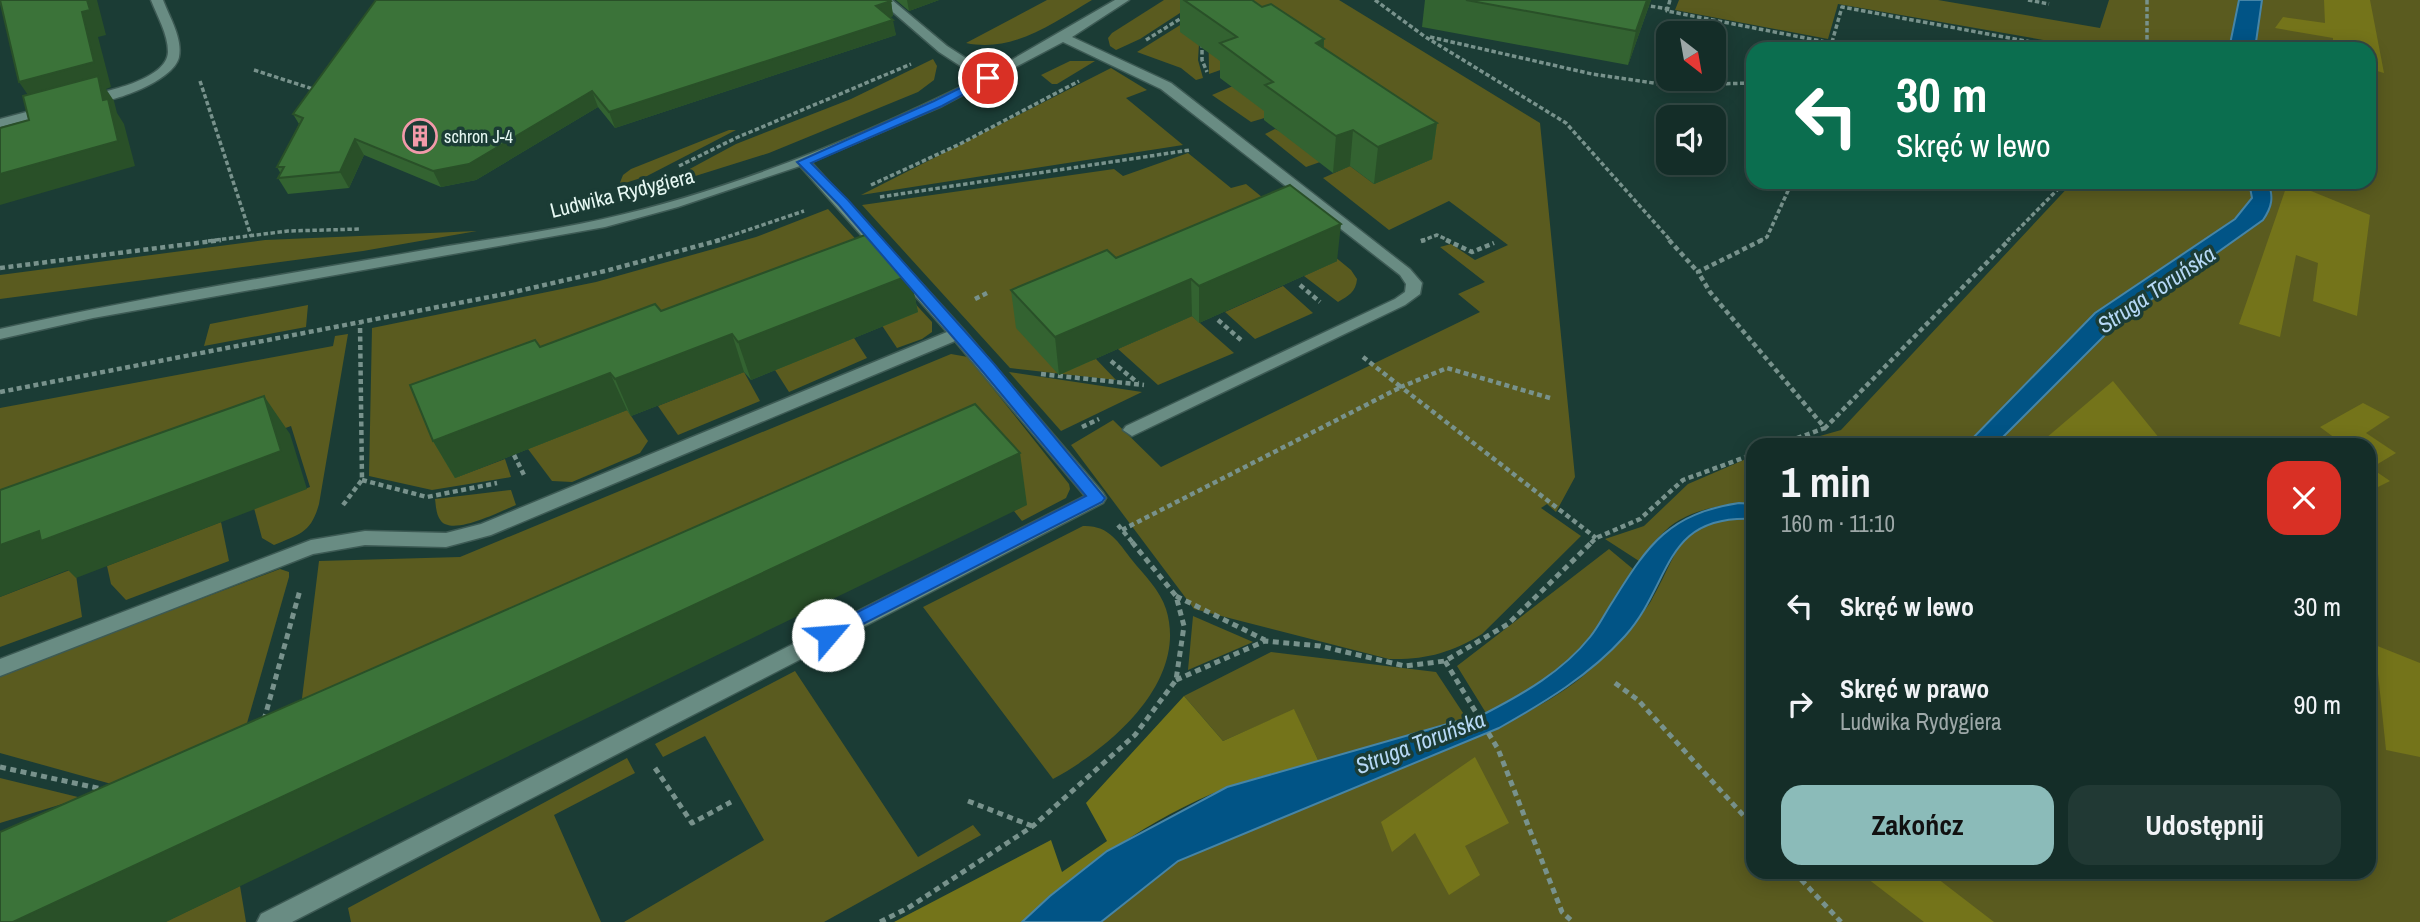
<!DOCTYPE html>
<html lang="pl">
<head>
<meta charset="utf-8">
<style>
	body { margin:0; font-family:"Archivo Narrow",sans-serif; background:#213934; color:#f1f3f6; height:100vh; display:flex; flex-direction:column; font-size:26px; white-space:nowrap }
	* { box-sizing:border-box; margin:0 }
	p { font-size:23px; color:#9da8a8 }
	.icon { flex:none; width:38px; height:38px; fill:none; stroke:currentColor; stroke-width:2; stroke-linecap:round; stroke-linejoin:round }
	.map { position:relative; flex:1; overflow:hidden }
	.details { position:absolute; left:1746px; top:438px; width:630px; height:441px; display:flex; flex-direction:column; background:#142d28; border-radius:21px; box-shadow:0 4px 18px #0003,0 0 0 2px #334945 }
	.details>* { flex:none }
	.hud { position:absolute; left:1746px; top:42px; width:630px; height:147px; border-radius:21px; box-shadow:0 4px 18px #0003,0 0 0 2px #334945; background:#0b6e4f; color:#fff; overflow:hidden }
	.needle { width:46px; rotate:149deg }
	.buttons { position:absolute; left:1656px; top:21px; display:grid; gap:14px }
	.buttons a { display:grid; place-items:center; width:70px; height:70px; border-radius:14px; background:#142d28; box-shadow:0 4px 18px #0003,0 0 0 2px #334945; font-size:35px }
	.pin { position:absolute; display:grid; place-items:center; width:60px; height:60px; color:#fff; margin:-30px; border:4px solid #fff; border-radius:50%; box-shadow:0 2px 7px #0007 }
	.me { position:absolute; width:77px; margin:-38px; rotate:63deg; stroke-linejoin:round; filter:drop-shadow(0 0 5px #0008) }
	.turn { display:flex; align-items:center; gap:24px; height:147px; padding:0 35px; font-size:32px }
	.turn .icon { width:91px; height:91px; stroke-width:2.5 }
	.turn b { display:block; font-size:49px; line-height:60px }
	.round { display:grid; place-items:center; flex:none; width:74px; height:74px; border-radius:21px; background:#213934 }
	.head { display:flex; align-items:center; justify-content:space-between; height:119px; padding:0 35px }
	h1 { font-size:42px; font-weight:700; line-height:52px }
	.button { display:flex; gap:14px; margin-top:auto; padding:14px 35px }
	.button a { flex:1; height:80px; border-radius:21px; background:#8bbbb9; color:#111; font-size:28px; font-weight:700; line-height:80px; text-align:center }
	.button a+a { background:#213934; color:#f1f3f6 }
	ul { padding:0; list-style:none }
	li { display:flex; align-items:center; gap:21px; height:98px; padding:0 35px }
	li div { flex:1 }
	li b { display:block; font-size:26px }
	li em { font-style:normal }
	.map>svg:first-child { display:block }
	.green { fill:#5a5b1f }
	.forest { fill:#74741a }
	.water { fill:#015486; stroke:#4685a7; stroke-width:2 }
	.lines { fill:none; stroke-linecap:round; stroke-linejoin:round }
	.minor-casing { stroke:#3d5a54; stroke-width:3 }
	.path-far2 { stroke:#78928c; stroke-width:3.5; stroke-dasharray:4.5 2.5; stroke-linecap:butt }
	.path-far1 { stroke:#78928c; stroke-width:4.5; stroke-dasharray:5 3.5; stroke-linecap:butt }
	.path { stroke:#78928c; stroke-width:5; stroke-dasharray:6 4.5; stroke-linecap:butt }
	.minor { fill:#698c83; fill-rule:evenodd }
	.wall { fill:#336331 }
	.shaded-wall { fill:#295028 }
	.building { fill:#3b7339; stroke:#295028; stroke-width:2 }
	.route { fill:#1a73e8; stroke:#114b97; stroke-width:2 }
	.labels { text-anchor:middle; dominant-baseline:central; stroke-width:7; stroke-linejoin:round; paint-order:stroke }
	.far-poi-label { font-size:18px; fill:#e6f8f3; stroke:#1b3c35; text-anchor:start }
	.street-label { font-size:21px; fill:#e6f8f3; stroke:#1b3c35 }
	.water-label { font-size:23px; font-style:italic; fill:#b6d8f5; stroke:#1b3c35 }
</style>
</head>
<body>
<div class="map">
<svg width="2420" height="922" viewBox="0 0 2420 922">
	<rect width="100%" height="100%" fill="#1b3c35"/>
	<g class="green">
		<path d="M1047,0H1092C1053,23 1013,53 966,43Z"/>
		<path d="M1164,0H1200L1140,39L1116,50L1110,46L1108,38L1112,33Z"/>
		<path d="M1216,0H1339L1540,123L1575,477L1556,512L1547,504L1541,508L1581,536L1482,634C1451,653 1425,660 1389,659L1194,609L1071,445L1113,420L1161,467L1480,312L1458,294L1485,282L1440,247L1451,244L1475,260L1508,245L1449,201L1389,230L1323,178L1350,166L1374,184L1432,159L1216,57L1229,67L1209,74L1208,5Z"/>
		<path d="M1679,0H1938L2100,28L2109,0H2239L2229,49H2095L1838,4L1828,39L1675,10Z"/>
		<path d="M2262,0H2420V922H1101L1178,861L1499,728C1529,711 1564,694 1590,670C1605,657 1641,618 1651,601C1682,548 1677,516 1753,519L1754,872H2370V444H1996L2114,326L2263,220L2269,185L2268,182H2370V49H2255Z"/>
		<path d="M1201,12L1198,60L1203,78L1196,80L1181,68L1137,52Z"/>
		<path d="M933,59L937,66L934,80L918,92L769,153L625,198L660,185L736,144L851,99Z"/>
		<path d="M1070,61H1095L1057,84H1052L1041,75Z"/>
		<path d="M1111,68L1147,90L1126,98L1183,145L861,195Z"/>
		<path d="M1247,80L1288,111L1251,122L1212,95Z"/>
		<path d="M1275,129L1337,156L1306,167L1265,134Z"/>
		<path d="M729,130H736L647,176L619,185L623,175L631,169Z"/>
		<path d="M1188,153L1231,188L1246,184L1351,270L1357,279C1356,292 1348,296 1338,302L1304,276L1337,261L1288,222L1060,370L1096,359L1116,380L1010,368L862,205L1114,169L1123,176Z"/>
		<path d="M2073,182H2249L2252,198L2235,219L2095,313L1967,444H1792L1841,430Z"/>
		<path d="M828,209L932,322V332L922,339L897,348L883,327L881,269L455,478L505,459L511,477L432,490L369,476L372,328L596,282L756,237Z"/>
		<path d="M477,231L363,251L0,299V275L265,240Z"/>
		<path d="M1283,286L1313,313L1255,339L1225,312Z"/>
		<path d="M308,305L306,327L204,346L210,324Z"/>
		<path d="M1192,316L1234,353L1158,385L1118,349Z"/>
		<path d="M348,334L319,504C311,533 300,534 274,545L262,538L254,508L310,487L291,426L25,522L0,520V408L333,346L335,336Z"/>
		<path d="M854,338L867,358L789,392L775,370Z"/>
		<path d="M951,354L968,357L1069,484L1070,489L1066,498L1022,521L1014,511L1027,504L293,771L319,561L460,557Z"/>
		<path d="M744,372L760,401L678,435L658,406Z"/>
		<path d="M1009,372L1142,392L1061,431Z"/>
		<path d="M627,410L648,441L640,453L572,482L552,481L528,449Z"/>
		<path d="M1753,456V504C1724,503 1686,510 1665,531C1655,540 1648,551 1639,561L1605,539L1644,526L1688,484Z"/>
		<path d="M511,490L516,505C501,511 453,536 441,521C436,515 436,506 435,499Z"/>
		<path d="M221,522L229,561L126,600L111,584L107,566Z"/>
		<path d="M1083,526C1109,525 1118,542 1132,560C1144,575 1160,590 1166,609C1189,682 1109,749 1053,779L923,607Z"/>
		<path d="M1609,549L1633,569C1619,591 1606,617 1590,638C1563,671 1523,694 1486,713L1457,666Z"/>
		<path d="M75,568L82,617L0,647V597Z"/>
		<path d="M280,569L289,572V577L243,737L115,785L0,753V675Z"/>
		<path d="M1193,616L1253,642L1188,670Z"/>
		<path d="M1271,652L1436,672L1467,719L1319,762L1294,710L1223,741L1184,696Z"/>
		<path d="M795,671L918,857L973,825L981,835L824,922H624L764,840L705,736L663,757L655,744Z"/>
		<path d="M627,758L635,773L554,815L601,922H351L348,908Z"/>
		<path d="M0,778L82,798L0,823Z"/>
		<path d="M240,886L246,922H165Z"/>
	</g>
	<g class="forest">
		<path d="M2324,0H2370L2384,73L2370,69V49H2333V38L2275,28L2283,17L2325,23Z"/>
		<path d="M2288,182H2312L2311,191L2370,215L2357,316L2313,301L2318,263L2296,255L2280,337L2239,324Z"/>
		<path d="M2113,381L2164,444H2039Z"/>
		<path d="M2363,403L2390,417L2366,433L2396,453L2371,468L2390,481L2370,491V444H2343L2320,427Z"/>
		<path d="M2375,645L2420,663V757L2386,750Z"/>
		<path d="M1184,696L1223,741L1294,709L1319,762C1289,770 1256,776 1226,788C1151,818 1081,867 1022,922H894L1051,840L1062,872L1107,841L1086,803Z"/>
		<path d="M1475,757L1509,823L1465,846L1480,875L1449,895L1415,833L1392,852L1381,822Z"/>
		<path d="M1859,872H1929L1994,922H1924Z"/>
	</g>
	<g class="water">
		<path d="M2239,0H2262L2255,49H2229Z"/>
		<path d="M2249,182H2268C2274,197 2272,207 2263,220L2114,326L1996,444H1967L2095,313L2235,219L2252,198Z"/>
		<path d="M1739,503L1753,504V519C1662,515 1673,582 1625,636C1589,676 1545,702 1499,728L1178,861L1101,922H1022L1050,896L1107,851L1227,787L1486,713C1523,694 1563,671 1590,637C1599,626 1605,613 1613,601C1649,543 1669,514 1739,503Z"/>
	</g>
	<g class="lines">
		<g class="minor-casing">
			<g id="minor">
				<path d="M151,0H163C169,16 183,39 179,57C174,82 104,107 81,103V97C104,92 167,80 168,52C168,34 157,16 151,0Z"/>
				<path d="M879,0H892L947,46L989,73L1115,0H1129L1072,37L1171,83L1410,269L1422,283L1420,294L1405,305L1132,436L1123,430L1126,426L1395,299L1405,292L1406,284L1400,275L1161,89L1063,42L942,106L811,162L964,330L1103,493L1106,498L1103,503L292,922H257L261,914L1085,496L955,341L491,535L446,547L365,545L313,554L0,676V659L311,540L365,531L446,533L481,524L947,332L800,166L678,207L605,227L93,318L0,339V329C146,296 294,273 442,247C496,238 550,231 603,219C733,190 860,137 979,78L939,52Z"/>
				<path d="M49,106L54,107V113L0,127V119Z"/>
			</g>
		</g>
		<g class="path-far2">
			<path d="M1375,0L1424,36L1566,123L1671,241"/>
			<path d="M1670,0L1667,11L1831,43"/>
			<path d="M2028,0L2049,4"/>
			<path d="M2147,0V49"/>
			<path d="M1644,5L1668,9"/>
			<path d="M1430,37L1592,74L1667,85L1754,83"/>
			<path d="M1146,40L1183,17"/>
			<path d="M1202,43V60L1207,72"/>
			<path d="M1830,49L1842,7L2069,49"/>
			<path d="M254,70L316,90"/>
			<path d="M200,81L251,236"/>
			<path d="M679,166L736,138L911,64"/>
			<path d="M871,185L960,144L1079,81"/>
			<path d="M880,197L1190,150"/>
			<path d="M208,241L288,231L361,229"/>
			<path d="M715,241L804,211"/>
			<path d="M1421,241L1437,235L1450,241"/>
			<path d="M1759,241L1767,237L1792,182"/>
			<path d="M2007,241L2065,182"/>
		</g>
		<g class="path-far1">
			<path d="M1446,240L1472,252L1494,243"/>
			<path d="M1669,240L1698,272"/>
			<path d="M1762,240L1698,272L1710,292L1825,428L2009,240"/>
			<path d="M1421,241L1425,240"/>
			<path d="M0,268L221,240"/>
			<path d="M1300,285L1320,302"/>
			<path d="M975,299L987,293"/>
			<path d="M1218,320L1241,340"/>
			<path d="M1111,361L1138,383"/>
			<path d="M1041,374L1144,385"/>
			<path d="M0,392L510,293L609,270L720,240"/>
			<path d="M1550,398L1447,368L1401,387L1596,538"/>
			<path d="M1082,427L1099,419"/>
			<path d="M1781,444L1825,428"/>
			<path d="M514,455L525,477"/>
			<path d="M362,480L427,497L497,483"/>
			<path d="M343,505L362,480L360,324"/>
			<path d="M1118,525L1133,543"/>
			<path d="M1122,530L1401,387L1363,357"/>
			<path d="M1591,543L1596,538L1640,519L1683,480L1754,454"/>
		</g>
		<g class="path">
			<path d="M1176,596L1265,640"/>
			<path d="M1445,661L1498,749L1562,912L1573,922"/>
			<path d="M1176,680L1265,641L1320,646L1405,666L1445,661L1508,624L1592,542"/>
			<path d="M1615,683L1638,700L1754,827"/>
			<path d="M264,720L300,590"/>
			<path d="M0,767L102,789"/>
			<path d="M655,768L692,823L731,802"/>
			<path d="M968,801L1032,826"/>
			<path d="M1794,872L1841,922"/>
			<path d="M880,922L908,908L1033,826L1135,735L1176,680L1184,626L1176,596L1132,542"/>
		</g>
		<use href="#minor" class="minor"/>
	</g>
	<g class="wall">
		<path d="M896,0H939L909,11Z"/>
		<path d="M1180,0H1252L1262,7L1324,39V48L1437,123L1432,159L1374,184L1350,166L1333,173L1264,120V111L1220,78V61L1180,32Z"/>
		<path d="M1425,0H1651L1628,65L1422,27Z"/>
		<path d="M891,1L893,16L890,17L896,35L615,128L598,107L476,180L441,187L364,155L349,188L288,194L278,178L281,174L277,167L299,124L293,114Z"/>
		<path d="M1116,258L1337,261L1199,323L1192,316L1059,375L1016,328L1011,290Z"/>
		<path d="M910,275L918,312L751,380L744,372L631,416L627,410L455,478L433,441L540,347Z"/>
	</g>
	<g class="shaded-wall">
		<path d="M87,0H97L106,35L98,37L111,87L106,89L114,101L117,113L124,124L135,166L0,205V174L37,108L19,82L82,12Z"/>
		<path d="M907,0H939L909,11Z"/>
		<path d="M1647,0H1651L1628,65L1636,31Z"/>
		<path d="M891,1L893,16L879,21L876,6Z"/>
		<path d="M893,20L896,35L615,128L609,112Z"/>
		<path d="M1324,39L1322,74L1316,43Z"/>
		<path d="M592,91L598,107L476,180L441,187L433,171Z"/>
		<path d="M1437,123L1432,159L1374,184L1378,147Z"/>
		<path d="M1353,130L1350,166L1333,173L1336,136Z"/>
		<path d="M355,139L364,155L349,188L340,172Z"/>
		<path d="M1341,224L1337,261L1199,323V286Z"/>
		<path d="M910,275L918,312L751,380L738,342Z"/>
		<path d="M1191,279L1192,316L1059,375L1055,337Z"/>
		<path d="M732,334L744,372L631,416L615,379Z"/>
		<path d="M610,373L627,410L455,478L433,441Z"/>
		<path d="M264,396L290,434L307,489L76,578L68,570L0,597V545L39,531Z"/>
		<path d="M1020,453L1027,505L166,922H13Z"/>
	</g>
	<g class="building">
		<path d="M0,0H87L90,10L82,12L94,62L19,82Z"/>
		<path d="M376,0H890L891,1L876,6L893,20L609,112L592,91L469,164L433,171L355,139L340,172L278,178L284,167H277L303,118L293,114Z"/>
		<path d="M1184,0H1252L1262,7L1271,4L1324,39L1316,43L1437,123L1378,147L1353,130L1336,136L1265,85L1273,82L1220,43L1237,37Z"/>
		<path d="M1466,0H1647L1636,31Z"/>
		<path d="M98,76L103,100L108,99L118,141L0,174V128L29,120L23,96Z"/>
		<path d="M1290,185L1341,224L1199,286L1191,279L1055,337L1011,290L1107,250L1116,258Z"/>
		<path d="M873,232L910,275L738,342L732,334L615,379L610,373L433,441L410,385L535,340L540,347L655,304L661,311Z"/>
		<path d="M264,396L281,451L41,541L39,531L0,545V490Z"/>
		<path d="M975,404L1020,453L13,922H0V832Z"/>
	</g>
	<path class="route" d="M984,76L994,78L942,106L811,163L848,200L994,364L1105,498L1102,502L828,642L822,640L819,635L822,630L1086,496L983,372L839,205L797,162L934,101Z"/>
	<defs>
		<g id="building-ring" transform="scale(1.75)"><circle r="9.5" fill="#1b3c35" stroke="#f39aaa" stroke-width="1.5"/><path d="M-4-6H4V6H1V3H-1V6H-4ZM-2.5-4.3h1.7v1.8h-1.7ZM.8-4.3h1.7v1.8H.8ZM-2.5-1h1.7V.8h-1.7ZM.8-1h1.7V.8H.8Z" fill="#f39aaa"/></g>
	</defs>
	<g fill-rule="evenodd">
		<use href="#building-ring" x="420" y="136"/>
	</g>
	<g class="labels">
		<g class="far-poi-label">
			<text x="444" y="136">schron J-4</text>
		</g>
		<g class="street-label">
			<text transform="translate(622 193) rotate(-14)">Ludwika Rydygiera</text>
		</g>
		<g class="water-label">
			<text transform="translate(2156 289) rotate(-34)">Struga Toruńska</text>
			<text transform="translate(1420 742) rotate(-21)">Struga Toruńska</text>
		</g>
	</g>
</svg>
<div class="buttons">
<a><svg class="needle" viewBox="-14 -14 28 28"><path d="M0-13l5 13h-10z" fill="#e53935"/><path d="M0 13l5-13h-10z" fill="#9da8a8"/></svg></a>
<a><svg class="icon" aria-label="sound" viewBox="0 0 24 24"><path d="M4 9h4l5-4v14l-5-4H4zM17 9q2 3 0 6"/></svg></a>
</div>
<div class="pin" style="left:988px;top:78px;background:#d93025"><svg class="icon" aria-label="arrive" viewBox="0 0 24 24"><path d="M6 21V4h12l-3 4 3 4H6"/></svg></div>
<svg class="me" style="left:828px;top:635px" viewBox="-20 -20 40 40"><circle r="19" fill="#fff"/><path d="M0-13L10 11 0 6-10 11z" fill="#1a73e8"/></svg>
<div class="hud">
<div class="turn"><svg class="icon" aria-label="left" viewBox="0 0 24 24"><path d="M17 20v-9H6M10 6l-5 5 5 5"/></svg><div><b>30 m</b>Skręć w lewo</div></div>
</div>
<section class="details">
<div class="head"><div><h1>1 min</h1><p>160 m · 11:10</p></div><a class="round" style="background:#d93025;color:#fff"><svg class="icon" aria-label="close" viewBox="0 0 24 24"><path d="M6 6l12 12M18 6L6 18"/></svg></a></div>
<ul>
<li><svg class="icon" aria-label="left" viewBox="0 0 24 24"><path d="M17 20v-9H6M10 6l-5 5 5 5"/></svg><div><b>Skręć w lewo</b></div><em>30 m</em></li>
<li><svg class="icon" aria-label="right" viewBox="0 0 24 24"><path d="M7 20v-9h11M14 6l5 5-5 5"/></svg><div><b>Skręć w prawo</b><p>Ludwika Rydygiera</p></div><em>90 m</em></li>
</ul>
<div class="button"><a>Zakończ</a><a>Udostępnij</a></div>
</section>
</div>
</body>
</html>
